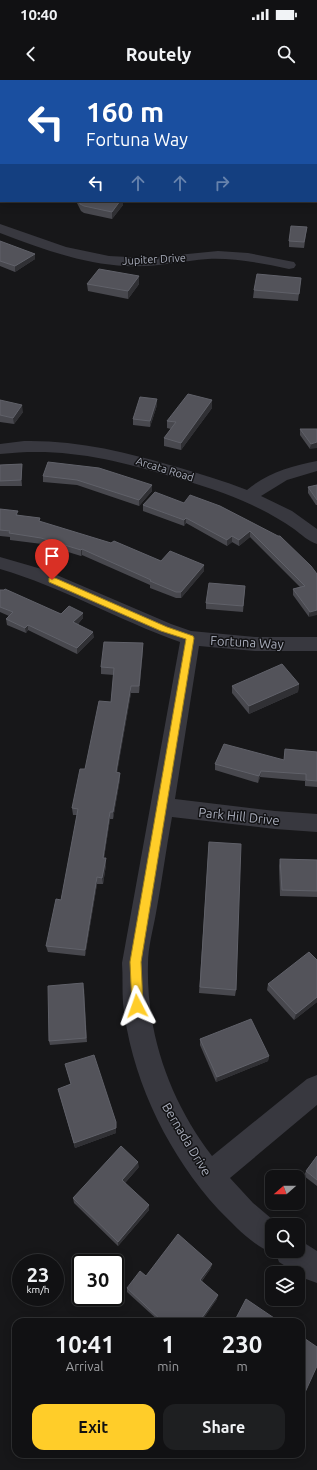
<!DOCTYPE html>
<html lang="en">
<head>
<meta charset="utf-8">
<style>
	body { margin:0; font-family:Ubuntu,sans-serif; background:#1e1f21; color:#f1f3f6; height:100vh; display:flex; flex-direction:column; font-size:15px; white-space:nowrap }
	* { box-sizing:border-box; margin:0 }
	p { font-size:13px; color:#9c9da0 }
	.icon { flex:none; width:22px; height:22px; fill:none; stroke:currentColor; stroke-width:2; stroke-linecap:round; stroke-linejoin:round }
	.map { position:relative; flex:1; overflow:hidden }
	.drawer { position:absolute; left:12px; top:1238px; width:293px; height:140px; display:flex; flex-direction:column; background:#111113; border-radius:12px; box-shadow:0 2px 10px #0003,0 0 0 1px #303133 }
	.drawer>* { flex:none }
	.hud { position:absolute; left:0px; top:0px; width:317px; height:122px; box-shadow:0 2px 10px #0003,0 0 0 1px #303133; background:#1a4fa0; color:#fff; overflow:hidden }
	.needle { width:26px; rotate:250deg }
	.tools { position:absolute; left:265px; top:1090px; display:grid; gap:8px }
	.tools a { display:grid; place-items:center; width:40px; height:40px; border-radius:8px; background:#111113; box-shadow:0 2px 10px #0003,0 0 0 1px #303133; font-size:20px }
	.speed { position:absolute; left:12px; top:1174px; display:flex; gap:8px; font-size:20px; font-weight:700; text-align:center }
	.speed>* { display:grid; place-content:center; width:52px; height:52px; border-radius:50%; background:#111113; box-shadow:0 2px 10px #0003,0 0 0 1px #303133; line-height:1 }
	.speed small { font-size:10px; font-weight:400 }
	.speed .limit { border:2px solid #111; border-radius:6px; background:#fff; color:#111 }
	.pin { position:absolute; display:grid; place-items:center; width:34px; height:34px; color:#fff; margin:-41px -17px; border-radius:50% 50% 50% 0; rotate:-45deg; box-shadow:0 0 4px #0007 }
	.pin .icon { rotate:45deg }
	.me { position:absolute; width:44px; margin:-22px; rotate:356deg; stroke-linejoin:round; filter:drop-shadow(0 0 3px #0008) }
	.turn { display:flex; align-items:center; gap:14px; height:84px; padding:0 20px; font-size:18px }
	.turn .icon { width:52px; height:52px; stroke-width:2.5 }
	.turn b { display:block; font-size:28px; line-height:34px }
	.lanes { display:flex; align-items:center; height:38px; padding:0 20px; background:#0003; justify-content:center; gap:20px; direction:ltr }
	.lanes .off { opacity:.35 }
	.eta { display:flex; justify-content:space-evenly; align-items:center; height:68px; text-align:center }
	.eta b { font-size:24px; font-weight:700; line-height:28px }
	.action { display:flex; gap:8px; margin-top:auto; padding:8px 20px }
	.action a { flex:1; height:46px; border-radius:12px; background:#ffcd29; color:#111; font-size:16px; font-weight:700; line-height:46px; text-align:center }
	.action a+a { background:#1e1f21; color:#f1f3f6 }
	.status { display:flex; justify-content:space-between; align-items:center; height:28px; padding:0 20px; background:#111113; direction:ltr }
	.status svg { height:11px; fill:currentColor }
	header { display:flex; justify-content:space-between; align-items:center; height:52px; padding:0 20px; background:#111113; font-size:18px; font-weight:700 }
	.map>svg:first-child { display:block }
	.green { fill:#1e2820 }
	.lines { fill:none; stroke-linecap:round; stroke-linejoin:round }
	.minor { fill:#38383f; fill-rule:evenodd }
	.wall { fill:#48484e }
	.shaded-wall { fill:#303034 }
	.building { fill:#53535a; stroke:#606169 }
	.route { fill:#ffcd29; stroke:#a6851b }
	.labels { text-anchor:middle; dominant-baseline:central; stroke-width:3; stroke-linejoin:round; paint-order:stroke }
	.far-street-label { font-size:11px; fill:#a8acba; stroke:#121214 }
	.street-label { font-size:13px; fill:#a8acba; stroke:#121214 }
</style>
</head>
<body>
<div class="status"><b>10:40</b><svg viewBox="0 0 49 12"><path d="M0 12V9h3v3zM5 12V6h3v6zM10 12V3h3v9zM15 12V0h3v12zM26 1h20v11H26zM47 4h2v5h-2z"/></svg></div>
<header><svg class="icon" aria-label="back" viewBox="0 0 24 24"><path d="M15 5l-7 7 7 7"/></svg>Routely<svg class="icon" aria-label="search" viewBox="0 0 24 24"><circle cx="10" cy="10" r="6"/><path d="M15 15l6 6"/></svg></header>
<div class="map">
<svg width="317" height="1390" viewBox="0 0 317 1390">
	<rect width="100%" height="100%" fill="#171719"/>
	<path class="green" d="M95,0H317V51L316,1Z"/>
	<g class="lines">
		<g class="minor">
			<rect x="6" y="0" width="14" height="1"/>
			<rect x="0" y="46" width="1" height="6"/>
			<path d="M316,86L317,87V95L316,94Z"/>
			<path d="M0,144L66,167L109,176L147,178L218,171L248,173L294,182L296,185L294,188L289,189C262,183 235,178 208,179C180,181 153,188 126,186C82,184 40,168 0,153Z"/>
			<path d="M24,361C77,360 126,372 177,387C200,394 224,401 247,410C267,393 291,386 317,381V391L287,400L261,416L292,431L317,449V464C308,461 302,455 294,449C281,440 267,432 252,425C227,413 200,405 173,397C112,379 64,367 0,374V364Z"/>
			<path d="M0,477L45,490L171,544L191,551L255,557H317V571H255L199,566L175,719L275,731L317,734V752L275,749L172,737C166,769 162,801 156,833C153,850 148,867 148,884C146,954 170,1021 212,1076L307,999L317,995V1025L230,1098L253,1123L279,1145H272V1171H298V1159L317,1171V1203L306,1199L279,1182L275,1171L272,1173C251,1164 234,1145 218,1129C167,1073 131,998 123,923C122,910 123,896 122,883L180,562C118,540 62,507 0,489Z"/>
		</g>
	</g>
	<g class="wall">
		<path d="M49,0H80L81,1H50Z"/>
		<path d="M76,121H123V125L112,139L84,133L81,131Z"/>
		<path d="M307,147L304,168L289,167V161Z"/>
		<path d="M0,161L35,179L15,192L0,186Z"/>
		<path d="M139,196V204L128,219L88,211L87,204Z"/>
		<path d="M301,198L298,221L253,218L254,210Z"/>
		<path d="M0,320L23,332L14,344L0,342Z"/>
		<path d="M212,320V328L181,370L164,366V358L171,349L167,348V341Z"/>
		<path d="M157,325L150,347L133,345V339Z"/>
		<path d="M300,349H317L310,369L300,355Z"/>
		<path d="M22,384V406H0V385Z"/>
		<path d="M43,396L152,405V411L139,426L77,405L43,402Z"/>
		<path d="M317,405V425H316L308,413V407Z"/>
		<path d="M184,423L220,426L317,494L309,537L293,515V509L300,507L250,457L239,466L232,462L227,466L186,443L184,446L143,431V425Z"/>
		<path d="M0,429L161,481L204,491L181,518H176L150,508V505L82,475L81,476L42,464L10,460V457L0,456Z"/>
		<path d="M245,506L243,532L206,529V523Z"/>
		<path d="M0,510L61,534L83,538L78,544L94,557L77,574L28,550L26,553L7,545L6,539L9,536L0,532Z"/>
		<path d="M143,570L139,613H131L117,692L120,699L113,739H110L104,778L106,785L103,804H97L85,876L48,872L46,866L61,820L77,735H73L72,728L85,689L111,622L114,595L101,594V587Z"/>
		<path d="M299,604L298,612L249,634L232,613V606Z"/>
		<path d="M285,669L317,672V707L305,706V701L260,697L258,703L215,690V684L284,680Z"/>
		<path d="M209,762L236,910L235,916L199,913Z"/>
		<path d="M280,779L317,780V817L280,816L279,786Z"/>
		<path d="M317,880V922L294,940L267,910L268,904Z"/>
		<path d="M84,908L87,962L50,965L49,961Z"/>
		<path d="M200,959L269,976L268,981L216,1002L200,965Z"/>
		<path d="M65,984L116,1042V1053L75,1068L58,1009L71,1004Z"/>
		<path d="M317,1076V1106L304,1096L306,1091Z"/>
		<path d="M139,1087L125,1103L149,1130L118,1166L74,1123L73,1118Z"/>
		<path d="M211,1188L202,1201L217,1219L201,1242H160L127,1212V1208L146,1196Z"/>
	</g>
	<g class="shaded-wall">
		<path d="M120,121H123V125L112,139V132Z"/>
		<path d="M35,174V179L15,192V186Z"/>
		<path d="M139,196V204L128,219V211Z"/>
		<path d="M157,319V325L150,347V341Z"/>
		<path d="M212,320V328L181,370V363Z"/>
		<path d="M22,325L23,332L14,344L13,338Z"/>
		<path d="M317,362V368L310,369L311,364Z"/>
		<path d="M22,384V406L21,400Z"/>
		<path d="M152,405V411L139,426V420Z"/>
		<path d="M186,438V443L184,446V440Z"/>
		<path d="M250,451V457L239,466V460Z"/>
		<path d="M232,456V462L227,466V460Z"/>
		<path d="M82,469V475L81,476V470Z"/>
		<path d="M204,485V491L181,518V512Z"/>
		<path d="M317,530V535L309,537L310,532Z"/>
		<path d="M83,533V538L74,548L73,542Z"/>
		<path d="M28,545V550L26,553L25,548Z"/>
		<path d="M93,552L94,557L77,574V568Z"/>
		<path d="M143,563V570L139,613V606Z"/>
		<path d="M299,604L298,612L249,634V626Z"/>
		<path d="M131,606V613L116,699V692Z"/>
		<path d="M261,691L260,697L258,703L259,696Z"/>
		<path d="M120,693V699L113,739V732Z"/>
		<path d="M110,732V739L103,784V778Z"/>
		<path d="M106,778V785L103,804L102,798Z"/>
		<path d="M97,797V804L85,876V870Z"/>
		<path d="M317,917V922L294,940L296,934Z"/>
		<path d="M269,976L268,981L216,1002L217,997Z"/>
		<path d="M116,1042V1053L75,1068L74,1063Z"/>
		<path d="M138,1082L139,1087L123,1105L122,1100Z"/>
		<path d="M149,1125V1130L118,1166V1162Z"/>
		<path d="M212,1184L211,1188L200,1203V1200Z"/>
		<path d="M218,1215L217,1219L201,1242H199Z"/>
	</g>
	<g class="building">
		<path d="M56,0H80L81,1H58Z"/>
		<path d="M79,121H120L112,132L84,126L80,124Z"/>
		<path d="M291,146L307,147L304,162L289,161Z"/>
		<path d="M0,161L35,174L15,186L0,181Z"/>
		<path d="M99,189L139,196L128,211L87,204Z"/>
		<path d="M257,194L301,198L299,214L254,210Z"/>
		<path d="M188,314L212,320L181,363L164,358L176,342L167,341Z"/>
		<path d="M140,317L157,319L150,341L133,339Z"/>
		<path d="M0,320L22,325L13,338L0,335Z"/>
		<path d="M300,349H317V362L311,364Z"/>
		<path d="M48,382L99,388L152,405L139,420L77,400L43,396Z"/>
		<path d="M22,384L21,400L0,401V385Z"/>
		<path d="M317,405V420L308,407Z"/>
		<path d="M155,412L184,423L190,415L220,426L278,456H280L311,486L317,494V530L310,532L293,509L305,506L250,451L239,460L232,456L227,460L186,438L184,440L143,425Z"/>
		<path d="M0,429L18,431L16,435L40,438L39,441L111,463L114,461L161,481L170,471L204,485L181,512H176L150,501L151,500L82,469L81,470L41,458L9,453L10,451L0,450Z"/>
		<path d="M209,503L245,506L243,526L206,523Z"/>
		<path d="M5,509L61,534L69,526L83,533L73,542L93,552L77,568L28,545L25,548L6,539L13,532L0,527V510H4Z"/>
		<path d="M104,562L143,563L139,606H131L116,692L120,693L113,732H110L103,778H106L102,798L97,797L85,870L46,866L56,819L61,820L78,729L72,728L80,689H85L99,621L111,622L114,588L101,587Z"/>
		<path d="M282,584L299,604L249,626L232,606Z"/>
		<path d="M224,664L284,680L285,669L317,672V701L306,700V694L261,691L259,696L215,684Z"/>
		<path d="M209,762L241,764L236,910L200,907Z"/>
		<path d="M280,779L317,780V811L282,810Z"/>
		<path d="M309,872L317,880V917L296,934L268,904Z"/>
		<path d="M83,903L86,958L49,961L48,906Z"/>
		<path d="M251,939L269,976L217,997L200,959Z"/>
		<path d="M94,975L116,1042V1048L74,1063L58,1009L71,1004L65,984Z"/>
		<path d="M121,1066L138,1082L122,1100L149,1125L118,1162L73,1118Z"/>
		<path d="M317,1076V1100L306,1091Z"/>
		<path d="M178,1154L212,1184L200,1200L218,1215L199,1242H163L127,1208L140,1191L146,1196Z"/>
		<path d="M246,1219L280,1242H234Z"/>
		<path d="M301,1256L317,1267V1286L302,1319H301Z"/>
	</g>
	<path class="route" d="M49,498H55L167,547L193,556L194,558L141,882L143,926L141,929L137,931L133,929L132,926L130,882L186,559L161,551L49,502Z"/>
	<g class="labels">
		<g class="far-street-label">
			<text transform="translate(154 179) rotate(-3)">Jupiter Drive</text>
			<text transform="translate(165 389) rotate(17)">Arcata Road</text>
		</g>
		<g class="street-label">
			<text transform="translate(247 562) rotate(3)">Fortuna Way</text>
			<text transform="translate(239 736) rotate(6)">Park Hill Drive</text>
			<text transform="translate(187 1059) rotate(59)">Bernada Drive</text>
		</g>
	</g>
</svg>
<div class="tools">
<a><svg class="needle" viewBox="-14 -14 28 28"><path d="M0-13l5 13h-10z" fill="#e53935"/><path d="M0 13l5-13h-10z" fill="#9c9da0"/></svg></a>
<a><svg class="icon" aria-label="search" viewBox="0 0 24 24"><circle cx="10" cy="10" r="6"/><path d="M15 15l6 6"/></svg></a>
<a><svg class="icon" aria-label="layers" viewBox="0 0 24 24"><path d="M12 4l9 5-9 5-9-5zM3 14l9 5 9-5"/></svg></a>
</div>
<div class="speed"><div>23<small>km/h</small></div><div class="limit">30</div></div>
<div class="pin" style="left:52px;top:500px;background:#d93025"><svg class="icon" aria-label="arrive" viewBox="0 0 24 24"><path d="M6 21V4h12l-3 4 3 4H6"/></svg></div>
<svg class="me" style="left:137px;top:926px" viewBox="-20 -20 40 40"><path d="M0-17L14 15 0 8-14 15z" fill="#ffcd29" stroke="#fff" stroke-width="4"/></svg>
<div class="hud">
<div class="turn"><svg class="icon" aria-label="left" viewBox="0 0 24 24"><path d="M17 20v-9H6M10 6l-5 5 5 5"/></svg><div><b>160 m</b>Fortuna Way</div></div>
<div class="lanes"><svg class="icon" aria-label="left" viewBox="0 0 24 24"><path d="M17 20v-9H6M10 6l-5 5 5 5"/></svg><svg class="icon off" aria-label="ahead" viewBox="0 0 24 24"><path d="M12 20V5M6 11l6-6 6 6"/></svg><svg class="icon off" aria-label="ahead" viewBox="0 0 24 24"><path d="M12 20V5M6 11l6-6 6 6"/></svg><svg class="icon off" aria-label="right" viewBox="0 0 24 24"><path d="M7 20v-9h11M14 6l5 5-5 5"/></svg></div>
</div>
<section class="drawer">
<div class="eta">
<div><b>10:41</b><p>Arrival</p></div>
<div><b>1</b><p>min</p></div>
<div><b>230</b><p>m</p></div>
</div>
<div class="action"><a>Exit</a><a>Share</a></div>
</section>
</div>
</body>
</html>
